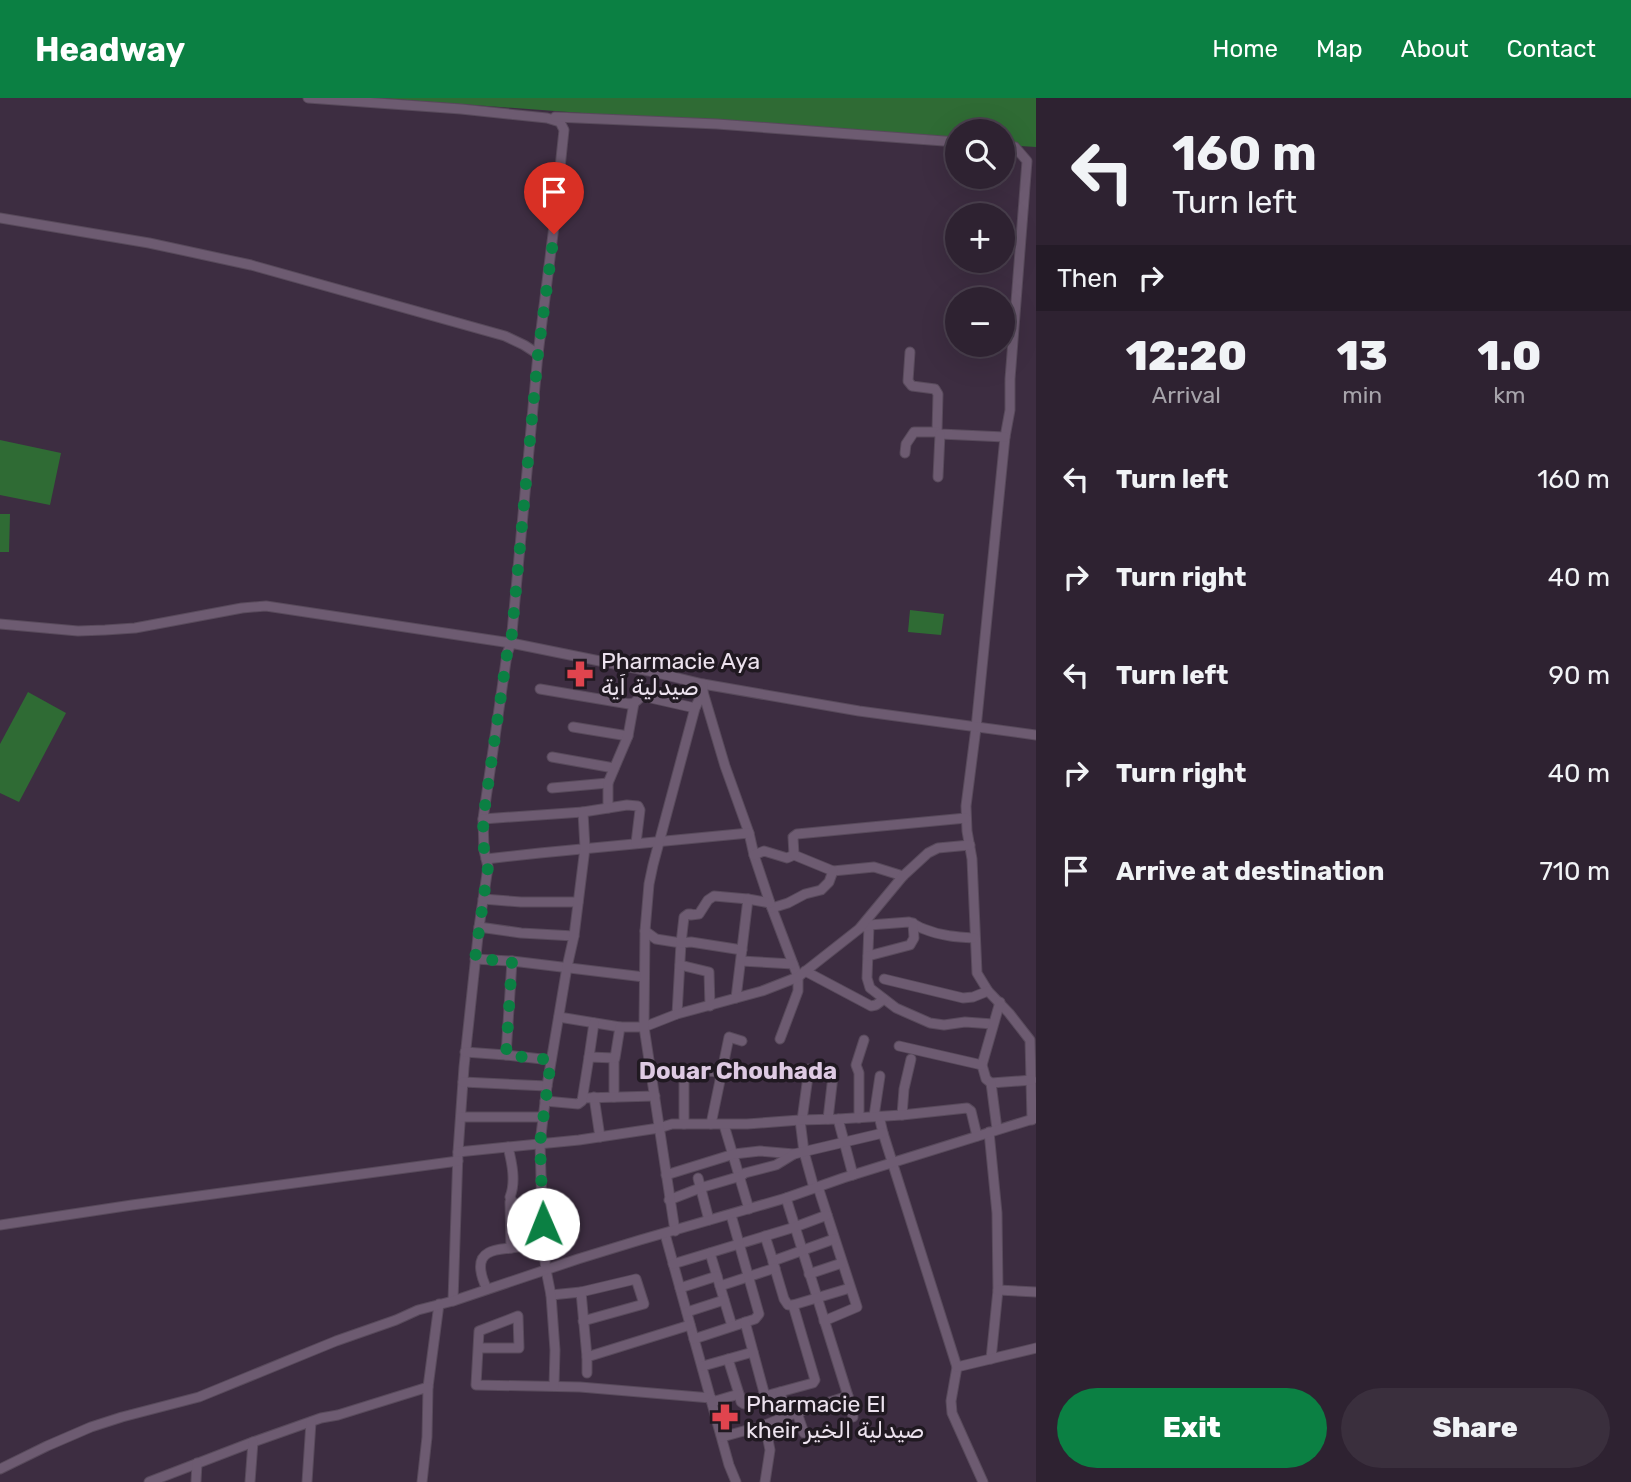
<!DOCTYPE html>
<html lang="en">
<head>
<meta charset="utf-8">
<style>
	body { margin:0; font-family:Rubik,Cairo,sans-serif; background:#3a2f3d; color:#f1f3f6; height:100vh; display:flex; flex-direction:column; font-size:26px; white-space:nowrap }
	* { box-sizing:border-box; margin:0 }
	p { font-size:23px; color:#a7a4ab }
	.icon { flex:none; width:38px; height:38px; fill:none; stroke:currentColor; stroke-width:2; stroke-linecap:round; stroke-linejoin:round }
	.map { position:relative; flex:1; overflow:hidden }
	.details { display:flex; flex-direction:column; background:#2e2231; width:595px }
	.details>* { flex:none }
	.top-card { background:#2e2231; color:#f1f3f6; overflow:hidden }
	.buttons { position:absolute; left:945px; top:21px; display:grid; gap:14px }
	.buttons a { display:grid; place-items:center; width:70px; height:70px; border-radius:50%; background:#2e2231; box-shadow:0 7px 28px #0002,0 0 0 2px #493f4d; font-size:35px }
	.pin { position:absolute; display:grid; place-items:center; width:60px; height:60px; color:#fff; margin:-72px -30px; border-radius:50% 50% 50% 0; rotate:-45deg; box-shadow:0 0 7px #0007 }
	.pin .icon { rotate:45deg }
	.me { position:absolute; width:77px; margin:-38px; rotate:359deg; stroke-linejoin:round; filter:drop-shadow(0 0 5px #0008) }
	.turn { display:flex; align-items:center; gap:24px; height:147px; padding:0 21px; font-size:32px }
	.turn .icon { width:91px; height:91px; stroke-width:2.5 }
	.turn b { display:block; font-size:49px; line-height:60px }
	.then { display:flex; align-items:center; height:66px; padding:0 21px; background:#0003; gap:14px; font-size:26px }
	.eta { display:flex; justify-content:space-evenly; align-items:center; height:119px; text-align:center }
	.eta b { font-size:42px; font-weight:800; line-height:49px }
	.primary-button { display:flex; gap:14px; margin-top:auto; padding:14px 21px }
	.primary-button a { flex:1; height:80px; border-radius:42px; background:#0b8043; color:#fff; font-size:28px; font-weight:800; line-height:80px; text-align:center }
	.primary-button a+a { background:#3a2f3d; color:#f1f3f6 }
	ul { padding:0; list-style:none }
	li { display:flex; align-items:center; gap:21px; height:98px; padding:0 21px }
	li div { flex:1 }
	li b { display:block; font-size:26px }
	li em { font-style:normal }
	header { display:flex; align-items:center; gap:42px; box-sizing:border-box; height:98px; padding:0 35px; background:#0b8043; color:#fff }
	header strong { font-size:33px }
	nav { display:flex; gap:38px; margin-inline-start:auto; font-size:24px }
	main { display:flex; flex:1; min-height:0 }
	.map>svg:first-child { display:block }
	.green { fill:#2f6b34 }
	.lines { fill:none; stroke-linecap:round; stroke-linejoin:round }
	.minor-casing { stroke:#584a5b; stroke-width:11 }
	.minor { stroke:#6d5b71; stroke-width:9 }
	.route { stroke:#0b8043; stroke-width:12; stroke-dasharray:0 21.6 }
	.labels { text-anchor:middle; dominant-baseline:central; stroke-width:7; stroke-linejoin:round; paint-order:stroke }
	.poi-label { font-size:23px; fill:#ece2ee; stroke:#201921; text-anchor:start }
	.neighbourhood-label { font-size:24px; font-weight:bold; fill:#decae3; stroke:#201921 }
</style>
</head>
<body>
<header>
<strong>Headway</strong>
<nav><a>Home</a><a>Map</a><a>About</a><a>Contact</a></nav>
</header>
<main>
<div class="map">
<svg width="1036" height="1384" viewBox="0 0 1036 1384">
	<rect width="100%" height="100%" fill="#3d2d41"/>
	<g class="green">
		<path d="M380,0H1036V49L1003,47V33H957V43Z"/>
		<path d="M0,342L61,355L50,407L0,397Z"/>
		<path d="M0,416H10L9,454H0Z"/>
		<path d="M910,512L944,516L941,537L908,534Z"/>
		<path d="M28,594L66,615L19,704L0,695V646Z"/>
	</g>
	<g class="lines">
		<g class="minor-casing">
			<g id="minor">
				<path d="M308,0L461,11L547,20L560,24L564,32L553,136L538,256L511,545L507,556L483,721L484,752L488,769L479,829L464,969L458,1054L453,1203"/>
				<path d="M555,19L717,26L957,44"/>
				<path d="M1003,48L1015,49L1027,63L1010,281V312L1005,339L976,630L966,708L967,733L972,761L977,875L988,893L1009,915L1030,942L1032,1022"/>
				<path d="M0,120L149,145L251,167L505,238L524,247L538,256"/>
				<path d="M910,254L908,283L912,288L935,291L938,296L937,334L940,336L1005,339"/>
				<path d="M905,355L906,346L914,334H937"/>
				<path d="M938,379L940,336"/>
				<path d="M0,526L78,533L105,532L135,530L242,510L266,508L511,545L649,573L703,586L859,613L1036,637"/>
				<path d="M540,591L629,606L634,605L642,598L695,610"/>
				<path d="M703,594L725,668L749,735L754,757L770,805L798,879V893L780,941"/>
				<path d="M573,629L628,638"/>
				<path d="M552,659L614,670"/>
				<path d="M552,690L608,685"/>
				<path d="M608,710V685L628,638L634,605"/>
				<path d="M483,721L583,714"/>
				<path d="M754,757L764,753L787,760L794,757L833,773L874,769L903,778"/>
				<path d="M794,757L793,739L797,736L966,720"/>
				<path d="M486,761L540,755L749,735"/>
				<path d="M483,801L521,804H578"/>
				<path d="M772,810L788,805L805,796L821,792L829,784L833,773"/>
				<path d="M869,827L867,880L870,890L896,910L930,925L944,927L965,924L993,926"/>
				<path d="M479,829L521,835L574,838"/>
				<path d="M864,829L869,827L909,824C915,826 918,829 924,831C941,838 957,839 974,840"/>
				<path d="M645,833L656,841L681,845L677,916"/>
				<path d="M742,852L691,844L681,845L684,819L688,816H691V817L699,816L708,802L714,798L748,801L770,805"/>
				<path d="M868,858L910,847L914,840L913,825"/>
				<path d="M475,861L512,863"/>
				<path d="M741,863L793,866"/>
				<path d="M680,867L709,874L710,908"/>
				<path d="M805,873L871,908L876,907L884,901"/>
				<path d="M884,881L963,900L973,899L988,893"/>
				<path d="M736,900L748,801"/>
				<path d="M1000,904L982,967L986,981L991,985L1032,982"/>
				<path d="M559,919L620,929"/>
				<path d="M899,948L982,967"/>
				<path d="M465,954L506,957"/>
				<path d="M589,959L594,925"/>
				<path d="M614,961V999"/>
				<path d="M551,962L506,957L512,863L644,879"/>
				<path d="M463,984L547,988"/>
				<path d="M991,985L997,1031"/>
				<path d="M594,999L600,1039"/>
				<path d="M584,1000L655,998"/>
				<path d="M545,1003L578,1006L582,1003L589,959L615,960L620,929H644L677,916L762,893L798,879L859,831L903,778L928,755L938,750L970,747"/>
				<path d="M902,1017L904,991L911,961"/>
				<path d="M874,1018L880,978"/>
				<path d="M879,1018L883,1035L957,1269L951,1303L952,1315L983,1384"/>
				<path d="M461,1019H543"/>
				<path d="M859,1020V975L856,967L864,942"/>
				<path d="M828,1021L833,978"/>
				<path d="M838,1021L853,1077"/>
				<path d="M800,1022L804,1054L814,1090"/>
				<path d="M802,1022L809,971"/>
				<path d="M684,1026V979L687,972L721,974"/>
				<path d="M711,1026L729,939L742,943"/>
				<path d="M724,1027L749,1111"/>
				<path d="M989,1034L997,1115L998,1192L991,1261"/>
				<path d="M508,1049C512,1065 516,1084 510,1099L512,1103L510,1104L511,1150L543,1145"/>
				<path d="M458,1054L579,1042L659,1030L672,1026H747L800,1022L838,1021L902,1017L967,1010L971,1013L977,1038"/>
				<path d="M666,1077L734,1056L760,1053L794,1056"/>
				<path d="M698,1080L709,1122"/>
				<path d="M818,1089L857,1209L824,1223"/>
				<path d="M786,1100L848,1298L853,1319"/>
				<path d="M669,1102L700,1090L741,1078L745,1075L776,1067L794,1056L883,1035"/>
				<path d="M0,1127L132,1107L458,1063"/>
				<path d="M675,1133L644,929L645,833L649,786L653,767L695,610L703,594V586"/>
				<path d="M665,1136L729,1367L736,1384"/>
				<path d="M765,1138L773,1163L834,1141"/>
				<path d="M710,1155L732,1228"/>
				<path d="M773,1164L784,1201L788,1207H793"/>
				<path d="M673,1166L795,1129L827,1117"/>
				<path d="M809,1176L842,1165"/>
				<path d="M720,1188L775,1170"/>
				<path d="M680,1190L717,1178"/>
				<path d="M487,1191C482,1181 475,1162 488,1155C495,1151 504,1151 511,1150"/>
				<path d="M998,1192L1036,1194"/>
				<path d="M581,1194L636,1181L644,1206L583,1223"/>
				<path d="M551,1197L581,1194L587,1259"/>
				<path d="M687,1214L724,1202"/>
				<path d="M694,1241L755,1221L759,1216L731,1117"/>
				<path d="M478,1250H519L518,1218L479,1233L476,1287L580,1289L711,1300"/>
				<path d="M728,1261L739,1296"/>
				<path d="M703,1268L753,1254"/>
				<path d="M957,1269L1036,1250"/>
				<path d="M587,1275V1259L690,1227"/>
				<path d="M554,1288L555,1252L551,1197L546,1172L543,1145L540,1045L547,988L567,869L574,838L585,750L583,714L627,707L638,708L640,712L636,745"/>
				<path d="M428,1289L439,1206"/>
				<path d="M765,1298L813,1285L815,1282L793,1207L850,1190"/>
				<path d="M712,1304L739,1296L741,1304L744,1306L765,1298L745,1224"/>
				<path d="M797,1315L804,1335"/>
				<path d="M787,1318L848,1298"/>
				<path d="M765,1327L770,1352L765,1384"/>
				<path d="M722,1339L765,1327L787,1318L780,1294"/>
				<path d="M0,1371L47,1348L91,1329L122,1319L199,1299L336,1243L396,1222L418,1212L453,1203L578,1161L640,1142L786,1100L843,1080L1036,1020"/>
				<path d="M149,1384L253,1344L321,1320L338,1317L428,1289L427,1339L422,1384"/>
				<path d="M196,1384L197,1365"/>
				<path d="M250,1384L253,1344"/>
				<path d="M307,1384L311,1324"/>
			</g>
		</g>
		<use href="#minor" class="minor"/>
	</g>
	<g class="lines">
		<path class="route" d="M543,1126L540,1045L551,962L506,957L512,863L475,861L488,769L484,752L483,722L507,556L511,545L538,256L554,136"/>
	</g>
	<defs>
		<g id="pharmacy-bare" transform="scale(2.1)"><path d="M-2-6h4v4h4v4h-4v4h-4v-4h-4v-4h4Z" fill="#e0444e" stroke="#201921" stroke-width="2.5" paint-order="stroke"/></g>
	</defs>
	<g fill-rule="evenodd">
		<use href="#pharmacy-bare" x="580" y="576"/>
		<use href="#pharmacy-bare" x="725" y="1319"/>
	</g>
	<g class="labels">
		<g class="poi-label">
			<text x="601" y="563">Pharmacie Aya<tspan x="601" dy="26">صيدلية اَية</tspan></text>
			<text x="746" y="1306">Pharmacie El<tspan x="746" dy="26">kheir صيدلية الخير</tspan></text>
		</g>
		<g class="neighbourhood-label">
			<text x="738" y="973">Douar Chouhada</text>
		</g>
	</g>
</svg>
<div class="buttons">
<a><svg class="icon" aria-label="search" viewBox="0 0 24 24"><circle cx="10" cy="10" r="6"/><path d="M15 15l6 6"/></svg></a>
<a>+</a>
<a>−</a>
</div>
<div class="pin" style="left:554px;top:136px;background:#d93025"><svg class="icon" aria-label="arrive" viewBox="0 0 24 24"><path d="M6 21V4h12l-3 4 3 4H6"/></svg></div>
<svg class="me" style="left:543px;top:1126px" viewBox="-20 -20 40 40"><circle r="19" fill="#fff"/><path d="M0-13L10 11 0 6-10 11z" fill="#0b8043"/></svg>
</div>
<section class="details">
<div class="top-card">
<div class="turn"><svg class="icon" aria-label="left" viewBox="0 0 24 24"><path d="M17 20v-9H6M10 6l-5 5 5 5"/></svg><div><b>160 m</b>Turn left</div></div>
<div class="then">Then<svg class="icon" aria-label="right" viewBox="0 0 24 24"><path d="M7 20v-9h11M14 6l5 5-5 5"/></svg></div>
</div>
<div class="eta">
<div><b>12:20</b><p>Arrival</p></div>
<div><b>13</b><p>min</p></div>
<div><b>1.0</b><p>km</p></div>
</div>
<ul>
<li><svg class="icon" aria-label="left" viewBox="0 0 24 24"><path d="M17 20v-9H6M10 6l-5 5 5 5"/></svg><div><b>Turn left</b></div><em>160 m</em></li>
<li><svg class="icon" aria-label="right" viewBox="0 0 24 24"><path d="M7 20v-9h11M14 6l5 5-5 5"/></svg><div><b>Turn right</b></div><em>40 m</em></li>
<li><svg class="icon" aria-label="left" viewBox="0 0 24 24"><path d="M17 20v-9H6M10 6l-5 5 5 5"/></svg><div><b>Turn left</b></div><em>90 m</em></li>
<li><svg class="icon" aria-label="right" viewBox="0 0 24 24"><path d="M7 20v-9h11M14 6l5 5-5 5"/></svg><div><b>Turn right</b></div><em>40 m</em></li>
<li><svg class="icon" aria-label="arrive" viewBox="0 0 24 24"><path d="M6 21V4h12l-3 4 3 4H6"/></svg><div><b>Arrive at destination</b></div><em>710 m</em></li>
</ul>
<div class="primary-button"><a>Exit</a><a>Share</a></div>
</section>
</main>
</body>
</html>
